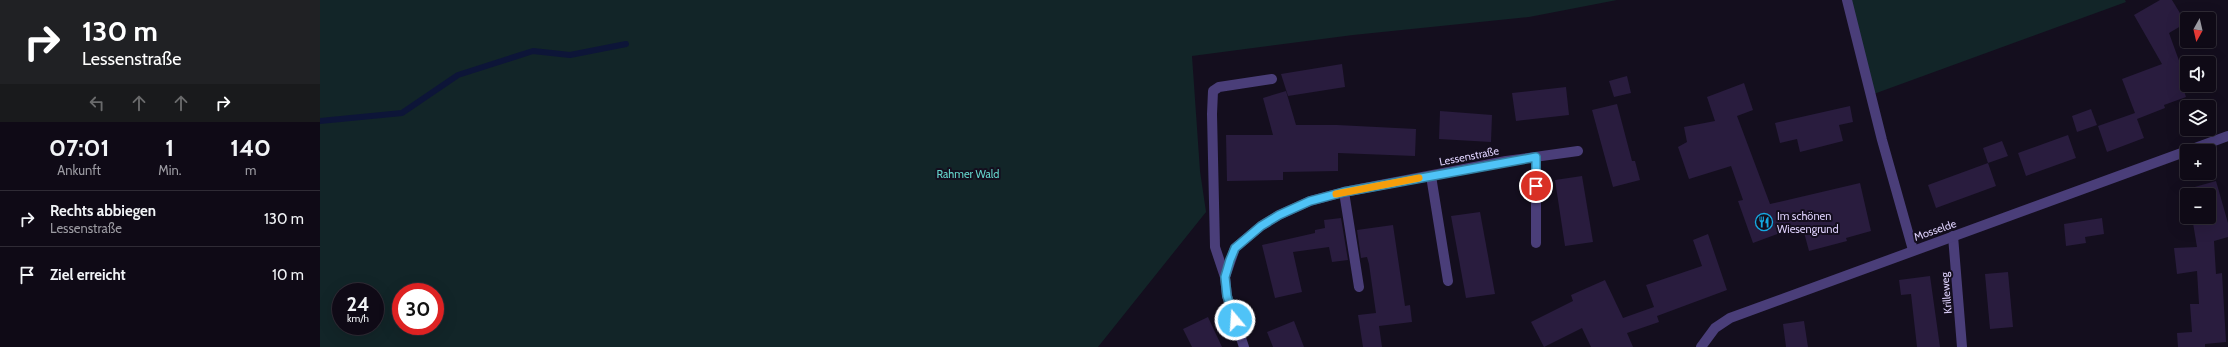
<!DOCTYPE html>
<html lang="de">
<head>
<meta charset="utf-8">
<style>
	body { margin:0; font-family:Cabin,sans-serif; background:#18131f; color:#f1f3f6; height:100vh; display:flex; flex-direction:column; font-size:15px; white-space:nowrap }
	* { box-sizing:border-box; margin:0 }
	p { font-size:13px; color:#9b9aa1 }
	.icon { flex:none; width:22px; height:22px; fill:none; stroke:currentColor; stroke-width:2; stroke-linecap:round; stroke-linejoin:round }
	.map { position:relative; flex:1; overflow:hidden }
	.drawer { display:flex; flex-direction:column; background:#0f0a16; width:320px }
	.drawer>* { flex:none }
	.top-card { background:#202124; color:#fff; overflow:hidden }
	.needle { width:26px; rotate:188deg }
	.buttons { position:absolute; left:1860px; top:12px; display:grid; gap:8px }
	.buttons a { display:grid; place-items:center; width:36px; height:36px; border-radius:4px; background:#0f0a16; box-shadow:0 4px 16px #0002,0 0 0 1px #2f2b35; font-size:20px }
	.speed { position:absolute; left:12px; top:283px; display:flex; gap:8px; font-size:20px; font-weight:700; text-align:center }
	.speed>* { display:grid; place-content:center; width:52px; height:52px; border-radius:50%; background:#0f0a16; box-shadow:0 4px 16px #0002,0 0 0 1px #2f2b35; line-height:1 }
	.speed small { font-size:10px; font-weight:400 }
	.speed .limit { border:6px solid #d22; background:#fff; color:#111 }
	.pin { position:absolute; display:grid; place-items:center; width:34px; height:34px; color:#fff; margin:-17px; border:2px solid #fff; border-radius:50%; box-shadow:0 1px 4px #0007 }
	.me { position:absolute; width:44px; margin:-22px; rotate:342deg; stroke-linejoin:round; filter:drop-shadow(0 0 3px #0008) }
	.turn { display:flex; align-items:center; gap:14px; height:84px; padding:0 16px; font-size:18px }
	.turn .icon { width:52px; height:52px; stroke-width:2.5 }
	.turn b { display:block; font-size:28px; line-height:34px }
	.lanes { display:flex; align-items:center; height:38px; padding:0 16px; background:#0003; justify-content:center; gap:20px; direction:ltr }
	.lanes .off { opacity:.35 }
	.eta { display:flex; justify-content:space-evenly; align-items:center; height:68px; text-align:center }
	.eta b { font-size:24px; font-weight:800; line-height:28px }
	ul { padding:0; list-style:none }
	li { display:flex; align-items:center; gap:12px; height:56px; padding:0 16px; border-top:1px solid #2f2b35 }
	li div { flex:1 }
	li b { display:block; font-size:15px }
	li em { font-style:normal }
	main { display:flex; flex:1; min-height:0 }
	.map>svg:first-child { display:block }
	.green { fill:#122528; fill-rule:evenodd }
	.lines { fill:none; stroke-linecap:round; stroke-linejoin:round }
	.stream { stroke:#0d1538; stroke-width:6 }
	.building { fill:#291c3e }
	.lane { stroke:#4a3e79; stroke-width:10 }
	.street { stroke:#4a3e79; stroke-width:10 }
	.route-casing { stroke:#337fa1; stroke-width:10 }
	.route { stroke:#4fc3f7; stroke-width:7 }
	.slow { stroke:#f59e0b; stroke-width:7 }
	.labels { text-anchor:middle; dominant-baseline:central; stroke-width:4; stroke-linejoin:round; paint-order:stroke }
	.street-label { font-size:11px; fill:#ddd0fb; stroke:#140e1e }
	.park-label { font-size:11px; fill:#64d3cb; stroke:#140e1e }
	.poi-label { font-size:11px; fill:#ddd0fb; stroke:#140e1e; text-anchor:start }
</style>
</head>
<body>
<main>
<section class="drawer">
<div class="top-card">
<div class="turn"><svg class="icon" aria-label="right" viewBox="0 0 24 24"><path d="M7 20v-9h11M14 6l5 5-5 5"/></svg><div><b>130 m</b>Lessenstraße</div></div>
<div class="lanes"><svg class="icon off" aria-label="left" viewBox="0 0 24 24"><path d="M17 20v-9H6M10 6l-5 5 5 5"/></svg><svg class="icon off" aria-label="ahead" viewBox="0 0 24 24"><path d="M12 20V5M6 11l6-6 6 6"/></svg><svg class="icon off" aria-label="ahead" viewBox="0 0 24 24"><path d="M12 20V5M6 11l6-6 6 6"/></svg><svg class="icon" aria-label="right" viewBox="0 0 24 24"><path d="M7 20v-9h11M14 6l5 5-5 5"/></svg></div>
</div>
<div class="eta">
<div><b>07:01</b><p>Ankunft</p></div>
<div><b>1</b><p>Min.</p></div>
<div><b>140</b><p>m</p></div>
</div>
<ul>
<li><svg class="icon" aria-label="right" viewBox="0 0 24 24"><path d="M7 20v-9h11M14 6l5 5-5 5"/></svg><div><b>Rechts abbiegen</b><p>Lessenstraße</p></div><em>130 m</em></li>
<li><svg class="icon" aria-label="arrive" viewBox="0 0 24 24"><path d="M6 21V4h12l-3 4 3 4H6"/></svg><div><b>Ziel erreicht</b></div><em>10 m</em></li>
</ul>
</section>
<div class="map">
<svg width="1908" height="347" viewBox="0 0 1908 347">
	<rect width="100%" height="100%" fill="#140e1e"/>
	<g class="green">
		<path d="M0,0H1297L1209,17L1033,35L872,56L880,171L886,212L778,347H0ZM21,292H55V326H21ZM81,292H115V326H81Z"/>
		<path d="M1527,0H1805L1806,2L1551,95Z"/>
	</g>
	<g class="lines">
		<path class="stream" d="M0,121L82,113L138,75L213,51L250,55L306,44"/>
	</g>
	<g class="building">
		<path d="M1840,0H1852L1866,23L1849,33L1866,80L1861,82L1866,97L1844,105L1845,108L1817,119L1824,138L1787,152L1778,126L1815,113L1802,79L1842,64L1814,15Z"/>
		<path d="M1022,64L1025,87L968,96L961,74Z"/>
		<path d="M1307,76L1311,93L1294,97L1289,81Z"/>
		<path d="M1424,83L1433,110L1417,116L1450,204L1540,183L1551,231L1526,238L1527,241L1489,251L1482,225L1433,243L1418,201L1423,200L1411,166L1369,179L1358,147L1367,142L1364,127L1395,121L1387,97Z"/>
		<path d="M1246,87L1249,115L1196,121L1192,93Z"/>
		<path d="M966,91L976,125H1017L1096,129L1095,156L1018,153V171L963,172V180L907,181L906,135H953L943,98Z"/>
		<path d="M1297,104L1312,161H1315L1320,180L1293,187L1272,110Z"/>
		<path d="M1530,106L1533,122L1519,125L1523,141L1480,152L1477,139L1460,143L1455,123Z"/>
		<path d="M1771,109L1777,125L1757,132L1752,116Z"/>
		<path d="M1120,111L1172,115L1171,142L1119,139Z"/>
		<path d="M1748,135L1756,158L1706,176L1698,153Z"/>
		<path d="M1682,141L1688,156L1668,163L1663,148Z"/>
		<path d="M1668,163L1676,186L1616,208L1608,185Z"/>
		<path d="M1262,176L1273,242L1245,246L1235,180Z"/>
		<path d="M1896,181L1908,223V237L1894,241L1896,274L1902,273L1906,342L1885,344V347H1858L1857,333L1872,332L1870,304H1879L1877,271L1857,274L1854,248L1877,247L1872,217H1889V195H1867V201L1864,190Z"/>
		<path d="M1160,212L1175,294L1146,298L1131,216Z"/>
		<path d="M1021,218L1028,260L1012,262L1009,247L973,252L982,292L955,298L942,245L995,233V230L1005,228L1004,220Z"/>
		<path d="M1782,218L1784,234L1765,237L1766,243L1746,246L1744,224Z"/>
		<path d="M1073,225L1085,306L1090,305L1092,322L1059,326L1062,347H1043L1038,315L1056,313L1049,264L1047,257L1041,258L1037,230Z"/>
		<path d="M1388,234L1407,290L1337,316L1339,322L1307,333L1313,347H1271L1262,328L1224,347L1211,322L1253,301L1251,295L1285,280L1303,318L1334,307L1326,285L1382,266L1373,240Z"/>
		<path d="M1688,272L1693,327L1670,329L1665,274Z"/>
		<path d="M1610,276L1620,347H1597L1591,294L1581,295L1579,280Z"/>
		<path d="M888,317L902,347H872L863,329Z"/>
		<path d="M974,321L984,347H953L947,332Z"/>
		<path d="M1484,321L1488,347H1466L1463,324Z"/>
	</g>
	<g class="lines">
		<g class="lane">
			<path d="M1527,0L1562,140L1593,250"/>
			<path d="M1111,176L1128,281"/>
			<path d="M1024,192L1039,287"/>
			<path d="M905,277L895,247L892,114L893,91L899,87L952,79"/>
		</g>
		<g class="street">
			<path d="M1867,151L1908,136"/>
			<path d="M1216,157V243"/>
			<path d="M1633,236L1642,347"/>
			<path d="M924,347L907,296L905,277L915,248L941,226L959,215L990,201L1024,192L1186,161L1258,151"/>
			<path d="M1381,347L1395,328L1410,318L1867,151"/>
		</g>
	</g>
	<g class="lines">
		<g class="route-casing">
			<path id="route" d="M915,320L907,296L905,277L910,260L915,248L941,226L959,215L990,201L1024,192L1216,157V186"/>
		</g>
		<use href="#route" class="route"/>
		<path class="slow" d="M1016,194L1099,178"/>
	</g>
	<defs>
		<g id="restaurant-ring" transform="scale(0.9)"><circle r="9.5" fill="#140e1e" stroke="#15a9e1" stroke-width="1.5"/><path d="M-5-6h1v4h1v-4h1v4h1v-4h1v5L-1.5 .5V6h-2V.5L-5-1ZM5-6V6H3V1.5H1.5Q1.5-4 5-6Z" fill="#15a9e1"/></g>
	</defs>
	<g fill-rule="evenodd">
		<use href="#restaurant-ring" x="1444" y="222"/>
	</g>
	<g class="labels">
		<g class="street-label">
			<text transform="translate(1149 156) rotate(-11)">Lessenstraße</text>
			<text transform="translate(1615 230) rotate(-19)">Mosselde</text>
			<text transform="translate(1626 293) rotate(-95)">Krilleweg</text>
		</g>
		<g class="park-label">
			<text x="648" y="174">Rahmer Wald</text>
		</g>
		<g class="poi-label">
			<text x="1457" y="216">Im schönen<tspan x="1457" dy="13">Wiesengrund</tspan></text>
		</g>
	</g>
</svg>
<div class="buttons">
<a><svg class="needle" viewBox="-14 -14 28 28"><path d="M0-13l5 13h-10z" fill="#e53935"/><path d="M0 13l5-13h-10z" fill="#9b9aa1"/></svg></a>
<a><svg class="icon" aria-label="sound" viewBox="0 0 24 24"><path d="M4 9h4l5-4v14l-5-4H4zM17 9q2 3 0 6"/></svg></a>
<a><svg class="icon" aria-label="layers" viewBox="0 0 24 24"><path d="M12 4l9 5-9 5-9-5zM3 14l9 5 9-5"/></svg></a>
<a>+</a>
<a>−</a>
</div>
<div class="speed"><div>24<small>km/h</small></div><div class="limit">30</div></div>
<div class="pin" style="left:1216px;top:186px;background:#d93025"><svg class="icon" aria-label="arrive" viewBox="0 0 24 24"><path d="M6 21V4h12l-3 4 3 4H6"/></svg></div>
<svg class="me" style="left:915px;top:320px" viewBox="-20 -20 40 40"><circle r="17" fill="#4fc3f7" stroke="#fff" stroke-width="3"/><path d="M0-11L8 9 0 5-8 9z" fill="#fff"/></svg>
</div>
</main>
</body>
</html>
